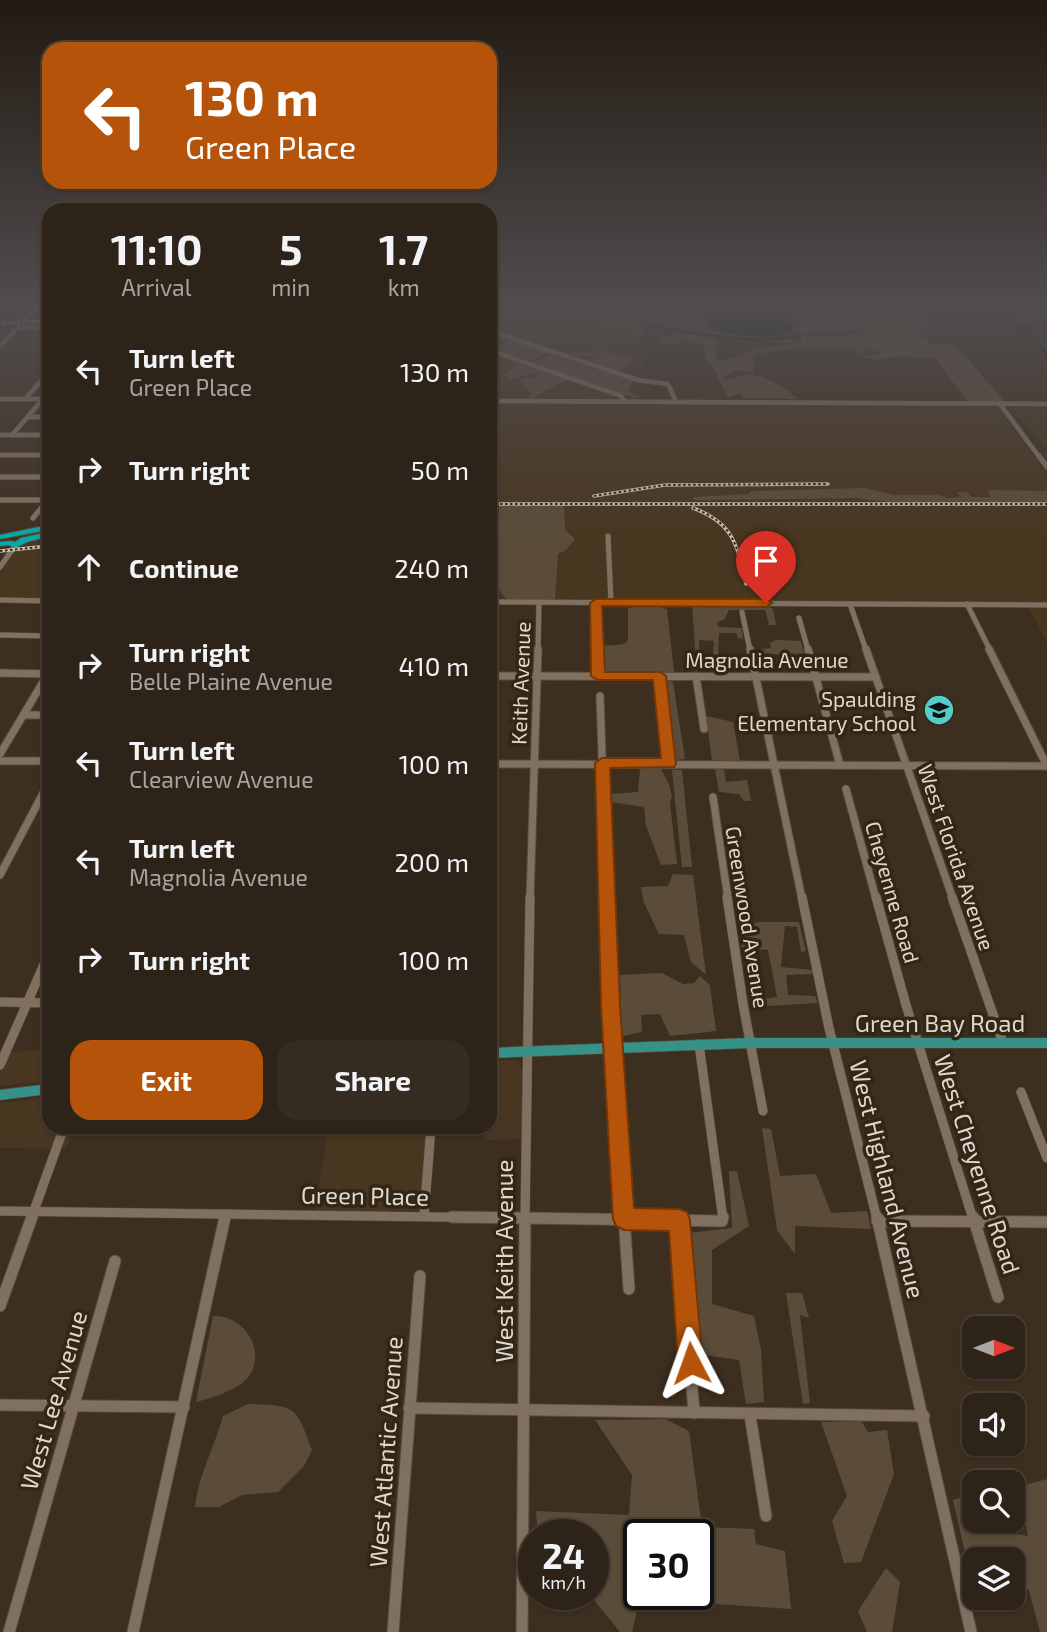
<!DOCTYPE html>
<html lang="en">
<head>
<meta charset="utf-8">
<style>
	body { margin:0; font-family:"Exo 2",sans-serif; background:#362b21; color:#f1f3f6; height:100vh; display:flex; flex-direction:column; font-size:26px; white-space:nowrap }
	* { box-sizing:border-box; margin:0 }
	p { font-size:23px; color:#a7a4a2 }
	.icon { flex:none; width:38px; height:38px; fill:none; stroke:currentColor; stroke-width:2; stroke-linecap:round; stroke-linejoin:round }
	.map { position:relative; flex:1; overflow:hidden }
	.side { position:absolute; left:42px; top:203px; width:455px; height:931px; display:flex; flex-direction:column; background:#2e2318; border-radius:21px; box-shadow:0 2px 5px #0004,0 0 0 2px #494037 }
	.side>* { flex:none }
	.top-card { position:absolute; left:42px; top:42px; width:455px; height:147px; border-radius:21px; box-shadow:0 2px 5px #0004,0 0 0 2px #494037; background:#b45309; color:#fff; overflow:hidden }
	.needle { width:46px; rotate:90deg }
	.controls { position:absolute; left:962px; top:1316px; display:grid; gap:14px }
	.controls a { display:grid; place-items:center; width:63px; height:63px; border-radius:14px; background:#2e2318; box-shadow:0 2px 5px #0004,0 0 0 2px #494037; font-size:35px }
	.speed { position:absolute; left:518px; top:1519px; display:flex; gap:14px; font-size:35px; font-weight:700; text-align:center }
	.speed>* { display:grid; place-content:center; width:91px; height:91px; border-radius:50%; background:#2e2318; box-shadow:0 2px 5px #0004,0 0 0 2px #494037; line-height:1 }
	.speed small { font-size:18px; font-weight:400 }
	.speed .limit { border:4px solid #111; border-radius:10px; background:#fff; color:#111 }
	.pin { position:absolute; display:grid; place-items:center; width:60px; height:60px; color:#fff; margin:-72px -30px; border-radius:50% 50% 50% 0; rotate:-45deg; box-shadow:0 0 7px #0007 }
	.pin .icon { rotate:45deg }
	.me { position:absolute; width:77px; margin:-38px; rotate:356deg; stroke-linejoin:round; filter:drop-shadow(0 0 5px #0008) }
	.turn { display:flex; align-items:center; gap:24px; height:147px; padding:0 28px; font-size:32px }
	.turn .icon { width:91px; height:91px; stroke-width:2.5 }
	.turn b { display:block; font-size:49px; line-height:60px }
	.eta { display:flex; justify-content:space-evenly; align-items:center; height:119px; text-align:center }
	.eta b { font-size:42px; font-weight:700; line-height:49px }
	.button { display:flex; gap:14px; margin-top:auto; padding:14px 28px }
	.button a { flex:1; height:80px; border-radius:21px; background:#b45309; color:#fff; font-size:28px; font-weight:700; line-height:80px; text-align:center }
	.button a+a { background:#362b21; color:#f1f3f6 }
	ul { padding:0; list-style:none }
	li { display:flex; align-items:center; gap:21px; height:98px; padding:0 28px }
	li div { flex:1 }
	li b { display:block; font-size:26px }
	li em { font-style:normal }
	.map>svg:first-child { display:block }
	.built { fill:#483620 }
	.green { fill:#5b4c3a; fill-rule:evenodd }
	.water { fill:#031f1e }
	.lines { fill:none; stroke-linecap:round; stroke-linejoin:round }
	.stream { stroke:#031f1e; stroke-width:2 }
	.minor-far4-casing { stroke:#584d3f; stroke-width:5 }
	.minor-far3-casing { stroke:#584d3f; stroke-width:6 }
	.minor-far2-casing { stroke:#584d3f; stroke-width:9 }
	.minor-far1-casing { stroke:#584d3f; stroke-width:10 }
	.minor-casing { stroke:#584d3f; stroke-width:13 }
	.major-casing { stroke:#584d3f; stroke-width:1 }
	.highway-casing { stroke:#584d3f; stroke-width:2 }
	.minor-far4 { stroke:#80705f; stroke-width:4.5 }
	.minor-far3 { stroke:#80705f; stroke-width:5 }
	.minor-far2 { stroke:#80705f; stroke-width:7 }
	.minor-far1 { stroke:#80705f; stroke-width:9 }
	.minor { stroke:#80705f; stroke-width:11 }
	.major { fill:#369289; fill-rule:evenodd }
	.highway { fill:#05a9a5; fill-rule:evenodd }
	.rail-casing { stroke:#c9c1b6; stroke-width:3.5 }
	.rail { stroke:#322616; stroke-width:2; stroke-dasharray:2.5; stroke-linecap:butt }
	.route { fill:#b45309; stroke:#753606; stroke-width:2 }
	.labels { text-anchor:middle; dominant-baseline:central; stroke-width:7; stroke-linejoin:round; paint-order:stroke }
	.street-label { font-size:21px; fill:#dfd7cd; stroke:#322616 }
	.poi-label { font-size:21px; fill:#dfd7cd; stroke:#322616; text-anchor:end }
	.near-street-label { font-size:24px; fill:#dfd7cd; stroke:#322616 }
</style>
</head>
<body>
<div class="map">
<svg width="1047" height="1632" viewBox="0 0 1047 1632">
	<rect width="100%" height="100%" fill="#3d2f20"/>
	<g class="built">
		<path d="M490,308H530L547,318L636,327L645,372L630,373L637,405H939L999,408L1047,474V642L1027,605L490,603Z"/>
		<path d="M1012,407H1047V450Z"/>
		<path d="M49,536V601L0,600V564L14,545Z"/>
		<path d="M49,1050V1081L0,1086V1052Z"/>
		<path d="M516,1060L522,1071L523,1139L484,1140V1127H490V1061Z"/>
		<path d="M49,1097V1127H74L66,1149L0,1148V1103Z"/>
		<path d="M328,1127H426L421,1210L315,1213Z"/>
	</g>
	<g class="green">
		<path d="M544,308H704L708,327L714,332L779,339L791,336L793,341L787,343L691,333L717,340L716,359L723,361L755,349L802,342L801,335L797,332L800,327L785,308H876L861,316L864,323L857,331L802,334L808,337L861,334C869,314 874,308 897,308L902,314L925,317L929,321L928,326L914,333L923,336L932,344L956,345L1004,401H967L936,359L897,356L878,360L862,357L879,353L875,349H866V353H859C839,339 782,352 760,353L753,356L754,372L736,371L723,377L724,380C732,380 739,376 747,375C766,374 784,387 798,399L744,398L739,394L728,398L712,365L705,360V346L681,338L677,339L682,344H661L664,338L680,333L643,325V337L632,332L633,328L554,317L560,315Z"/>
		<path d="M1004,308H1047V317L1018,323Z"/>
		<path d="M512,340L550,352L531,361L494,348Z"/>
		<path d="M595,348L633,360L634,361L617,371L593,364L589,360L603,354L601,352L583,358L566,353H595L597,351Z"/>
		<path d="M552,355L633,381L628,391L641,398L620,394L531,363Z"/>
		<path d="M519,364L527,365L569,379L537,395L534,399H528L532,393L519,380L537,377L540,372L510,379L503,375Z"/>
		<path d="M865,488L893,495H940L947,498L961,497L957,492H966L972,497H990L988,490L1047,491V502H887L856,498L694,500V497L749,494L751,491Z"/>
		<path d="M564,505L565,530L575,539L566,550L558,554L555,600H507L497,587H490V566L496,559L490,552V506Z"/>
		<path d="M651,605L667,609L674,672H602L604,646L624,644L628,640V608Z"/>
		<path d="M692,605L767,606L773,609L776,625H769L765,610H729L724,620L717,622L718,627L742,628L743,639L738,638L736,633H719L718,656L713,655L714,641L699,640L700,661H696Z"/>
		<path d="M776,640L801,641L804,655L762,654L761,649L771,648L770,643Z"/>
		<path d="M667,681L673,682L685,759L676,760L673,755Z"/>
		<path d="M706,716L733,722L740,761L712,760Z"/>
		<path d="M640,769H661L668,782L672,795L670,804L677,864L661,865L646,826L644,807L611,802L610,794L638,792Z"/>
		<path d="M715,769H724L726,782L747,780L751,801H744L739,794L719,792Z"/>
		<path d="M672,770H682L692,867H682Z"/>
		<path d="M673,874L693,875L706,975L691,962L684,935L659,934L644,903L641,887L668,886Z"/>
		<path d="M762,922H799L806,951L801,952L797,927L785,926L781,967L813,970L814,974L786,975L788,995L815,996L818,1003L751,1007L750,1001L777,997L768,950L742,948L738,925Z"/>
		<path d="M662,973L683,984L694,983L700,976L710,985L716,1031L670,1036L660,1014L641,1015L642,1032L623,1036L618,1033L616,1010L621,1008L620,975Z"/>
		<path d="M762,1128L771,1129L780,1176L816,1174L831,1213L867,1211L871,1229L795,1226V1254L777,1230Z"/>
		<path d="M729,1171H737L749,1226L712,1250V1304L754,1316L761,1350L764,1402L746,1404L739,1360L697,1354L688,1233L732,1228Z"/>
		<path d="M786,1293H802L809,1318L800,1315L810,1403L803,1404Z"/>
		<path d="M213,1316C248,1314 272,1361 241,1384C228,1393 211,1398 196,1402Z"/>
		<path d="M248,1404C296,1405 296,1406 312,1450L304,1466L278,1492L242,1495L219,1507H195C199,1473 214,1449 223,1416Z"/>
		<path d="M665,1419L689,1431L702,1527L754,1529L756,1544L785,1551L791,1609L640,1599L632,1632H620L589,1594H593V1535H557L537,1524L536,1511L629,1515L632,1475L595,1420ZM639,1535H698V1594H639Z"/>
		<path d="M861,1421L868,1432L887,1430L894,1474L861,1562L844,1563L832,1521L847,1496L821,1422Z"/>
		<path d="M1047,1479V1632H1040L1029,1590L1013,1588V1559H975V1584L972,1583L953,1500L975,1494V1521H997L999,1531L1028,1536L1019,1487Z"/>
		<path d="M886,1568L900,1582L892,1632H867L858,1611Z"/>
	</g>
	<path class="water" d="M708,309H782L793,329C781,339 730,338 718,329C711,324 710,316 708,309Z"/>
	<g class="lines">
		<g class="stream">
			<path d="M621,308L619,314C654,331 740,341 780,339C787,339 794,336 801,335"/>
			<path d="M1004,308L1047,354"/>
			<path d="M1019,323L1028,327"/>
		</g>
		<g class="minor-far4-casing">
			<g id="minor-far4">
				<path d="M18,328L49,326"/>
				<path d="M490,331L638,380L668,384L676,402"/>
				<path d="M0,346L36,308"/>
				<path d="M490,350L621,396L625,402"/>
				<path d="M49,354V363"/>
				<path d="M0,399H49"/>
				<path d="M25,399L49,372"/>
				<path d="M490,401L1047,404"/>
				<path d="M1000,404L1040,458"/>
				<path d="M28,417H49"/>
				<path d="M0,435H49"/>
				<path d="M12,435L43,399"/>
				<path d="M0,455H49"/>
			</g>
		</g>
		<g class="minor-far3-casing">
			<g id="minor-far3">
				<path d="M1039,456L1047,467"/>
				<path d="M0,477H49"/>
				<path d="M0,500H48"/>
				<path d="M33,518L49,499"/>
				<path d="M608,536L611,603"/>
				<path d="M0,567L15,546"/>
				<path d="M0,600L49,601"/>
				<path d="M490,602L1047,605"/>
				<path d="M596,602L597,650"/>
				<path d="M850,604L866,650"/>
				<path d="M967,604L990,650"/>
				<path d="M742,612L750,650"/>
				<path d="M799,618L808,650"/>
				<path d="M0,635L49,636"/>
				<path d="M538,650L539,602"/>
			</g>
		</g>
		<g class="minor-far2-casing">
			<g id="minor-far2">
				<path d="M597,649L598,676"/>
				<path d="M750,649L802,899"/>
				<path d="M808,649L840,765"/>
				<path d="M866,649L953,899"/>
				<path d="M989,649L1047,766"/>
				<path d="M0,673L49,674"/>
				<path d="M490,676L876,677"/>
				<path d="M660,676L669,764"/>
				<path d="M696,676L704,729"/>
				<path d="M600,696L607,899"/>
				<path d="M24,715H49"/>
				<path d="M0,754L49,672"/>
				<path d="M0,761H49"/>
				<path d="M490,764L1047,766"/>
				<path d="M846,789L876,899"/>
				<path d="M713,797L728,899"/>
				<path d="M0,875L49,782"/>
				<path d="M530,899L538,649"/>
			</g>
		</g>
		<g class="minor-far1-casing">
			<g id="minor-far1">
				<path d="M607,897L612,1032L624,1219"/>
				<path d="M727,897L743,1004L763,1111"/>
				<path d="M802,897L829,1028L877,1219"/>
				<path d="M876,897L906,1005L973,1219"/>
				<path d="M952,897L1003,1043"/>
				<path d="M0,1002L49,1003"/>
				<path d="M699,1044L723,1219"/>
				<path d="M0,1065L49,953"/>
				<path d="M1021,1092L1047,1158"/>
				<path d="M0,1211L578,1219"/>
				<path d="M424,1216L431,1127"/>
				<path d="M31,1219L64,1127"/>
				<path d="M225,1219L226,1214"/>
				<path d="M525,1219L530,897"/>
			</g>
		</g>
		<g class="minor-casing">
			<g id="minor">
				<path d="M452,1217L722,1221L723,1217"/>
				<path d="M624,1217L629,1289"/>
				<path d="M877,1217L971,1632"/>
				<path d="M973,1217L998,1297"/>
				<path d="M679,1220L694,1413"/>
				<path d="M877,1221L1047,1222"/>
				<path d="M0,1306L32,1217"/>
				<path d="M0,1405L184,1407"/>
				<path d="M409,1408L924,1416"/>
				<path d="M750,1415L766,1516"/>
				<path d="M9,1632L115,1261"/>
				<path d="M133,1632L225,1217"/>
				<path d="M393,1632L420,1276"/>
				<path d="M522,1632L525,1217"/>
			</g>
		</g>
		<g class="major-casing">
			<g id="major">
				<path d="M750,1038H1047V1048H750L490,1058V1048Z"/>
				<path d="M49,1084V1094L0,1100V1090Z"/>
			</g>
		</g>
		<g class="highway-casing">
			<g id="highway">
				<path d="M39,527L43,529L42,531L0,539V535Z"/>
				<path d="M49,532V536L27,542L15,548L9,545L0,546V542L11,541L15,542L21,538Z"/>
			</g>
		</g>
		<use href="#minor-far4" class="minor-far4"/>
		<use href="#minor-far3" class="minor-far3"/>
		<use href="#minor-far2" class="minor-far2"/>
		<use href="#minor-far1" class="minor-far1"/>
		<use href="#minor" class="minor"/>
		<use href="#major" class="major"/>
		<use href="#highway" class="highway"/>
		<g class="rail-casing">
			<g id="rail">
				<path d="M0,323L49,321"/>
				<path d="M594,496L665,485L828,484"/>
				<path d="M490,504H1047"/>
				<path d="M693,508C734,523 737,545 746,584"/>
				<path d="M0,551L49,546"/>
			</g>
		</g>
		<use href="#rail" class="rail"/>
	</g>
	<linearGradient id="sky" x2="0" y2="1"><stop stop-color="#221a12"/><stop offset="0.57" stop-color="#514d4e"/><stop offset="1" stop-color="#514d4e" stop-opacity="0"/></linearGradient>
	<rect width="1047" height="537" fill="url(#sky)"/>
	<path class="route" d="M596,599H766L772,603L766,607L602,606L605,672H660L666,676L676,764L674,767L610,768L620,1006L634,1208L679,1209L687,1212L690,1220L703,1363L699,1371L691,1375L682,1371L678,1363L669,1231L624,1230L616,1226L613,1219L601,1006L595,763L602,758H661L653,680H598L591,676L590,603Z"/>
	<defs>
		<g id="school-disc" transform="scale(1.575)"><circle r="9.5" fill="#54cdc8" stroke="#322616"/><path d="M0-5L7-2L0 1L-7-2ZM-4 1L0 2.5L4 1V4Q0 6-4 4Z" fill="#111"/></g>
	</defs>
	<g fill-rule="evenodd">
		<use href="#school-disc" x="939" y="710"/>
	</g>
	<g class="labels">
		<g class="street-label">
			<text x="767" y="659">Magnolia Avenue</text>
			<text transform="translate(520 683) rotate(-88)">Keith Avenue</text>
			<text transform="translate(957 857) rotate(71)">West Florida Avenue</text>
			<text transform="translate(893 892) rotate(74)">Cheyenne Road</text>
			<text transform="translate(748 917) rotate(81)">Greenwood Avenue</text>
		</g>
		<g class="poi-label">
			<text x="916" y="698">Spaulding<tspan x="916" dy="24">Elementary School</tspan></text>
		</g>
		<g class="near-street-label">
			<text x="940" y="1022">Green Bay Road</text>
			<text transform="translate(978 1164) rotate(72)">West Cheyenne Road</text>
			<text transform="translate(888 1179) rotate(76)">West Highland Avenue</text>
			<text transform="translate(365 1195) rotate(1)">Green Place</text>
			<text transform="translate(503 1261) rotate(-90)">West Keith Avenue</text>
			<text transform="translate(53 1400) rotate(-74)">West Lee Avenue</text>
			<text transform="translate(385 1452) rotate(-86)">West Atlantic Avenue</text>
		</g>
	</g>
</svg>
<div class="controls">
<a><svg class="needle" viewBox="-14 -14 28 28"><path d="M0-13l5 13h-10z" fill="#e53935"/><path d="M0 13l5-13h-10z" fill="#a7a4a2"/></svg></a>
<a><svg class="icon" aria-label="sound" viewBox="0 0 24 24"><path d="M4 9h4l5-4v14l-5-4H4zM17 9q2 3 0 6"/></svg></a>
<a><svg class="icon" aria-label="search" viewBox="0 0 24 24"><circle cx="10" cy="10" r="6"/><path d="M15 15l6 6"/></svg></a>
<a><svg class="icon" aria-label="layers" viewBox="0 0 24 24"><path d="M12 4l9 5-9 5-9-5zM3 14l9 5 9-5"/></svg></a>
</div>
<div class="speed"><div>24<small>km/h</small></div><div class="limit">30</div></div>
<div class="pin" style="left:766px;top:603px;background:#d93025"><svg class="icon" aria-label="arrive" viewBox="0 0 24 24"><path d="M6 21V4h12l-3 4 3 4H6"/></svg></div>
<svg class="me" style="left:691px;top:1363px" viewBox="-20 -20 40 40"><path d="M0-17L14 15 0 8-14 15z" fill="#b45309" stroke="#fff" stroke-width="4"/></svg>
<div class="top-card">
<div class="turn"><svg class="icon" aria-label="left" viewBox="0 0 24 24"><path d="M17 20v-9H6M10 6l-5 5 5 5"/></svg><div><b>130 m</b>Green Place</div></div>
</div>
<section class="side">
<div class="eta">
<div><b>11:10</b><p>Arrival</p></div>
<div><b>5</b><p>min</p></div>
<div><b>1.7</b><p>km</p></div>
</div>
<ul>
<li><svg class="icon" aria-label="left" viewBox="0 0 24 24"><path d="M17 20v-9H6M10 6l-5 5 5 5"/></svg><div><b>Turn left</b><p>Green Place</p></div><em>130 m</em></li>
<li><svg class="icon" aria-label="right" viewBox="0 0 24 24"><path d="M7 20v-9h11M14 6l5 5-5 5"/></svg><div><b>Turn right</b></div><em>50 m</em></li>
<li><svg class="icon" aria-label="ahead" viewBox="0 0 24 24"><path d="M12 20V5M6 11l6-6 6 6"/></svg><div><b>Continue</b></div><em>240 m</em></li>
<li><svg class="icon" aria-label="right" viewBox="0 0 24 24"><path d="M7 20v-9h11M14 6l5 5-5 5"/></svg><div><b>Turn right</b><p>Belle Plaine Avenue</p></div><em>410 m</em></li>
<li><svg class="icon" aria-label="left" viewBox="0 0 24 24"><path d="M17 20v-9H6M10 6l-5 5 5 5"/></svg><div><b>Turn left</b><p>Clearview Avenue</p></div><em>100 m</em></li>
<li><svg class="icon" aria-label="left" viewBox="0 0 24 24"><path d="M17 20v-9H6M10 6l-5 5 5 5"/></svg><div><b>Turn left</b><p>Magnolia Avenue</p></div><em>200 m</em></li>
<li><svg class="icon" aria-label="right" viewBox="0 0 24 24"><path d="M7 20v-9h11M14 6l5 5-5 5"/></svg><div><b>Turn right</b></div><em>100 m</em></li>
</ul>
<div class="button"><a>Exit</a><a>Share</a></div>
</section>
</div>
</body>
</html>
